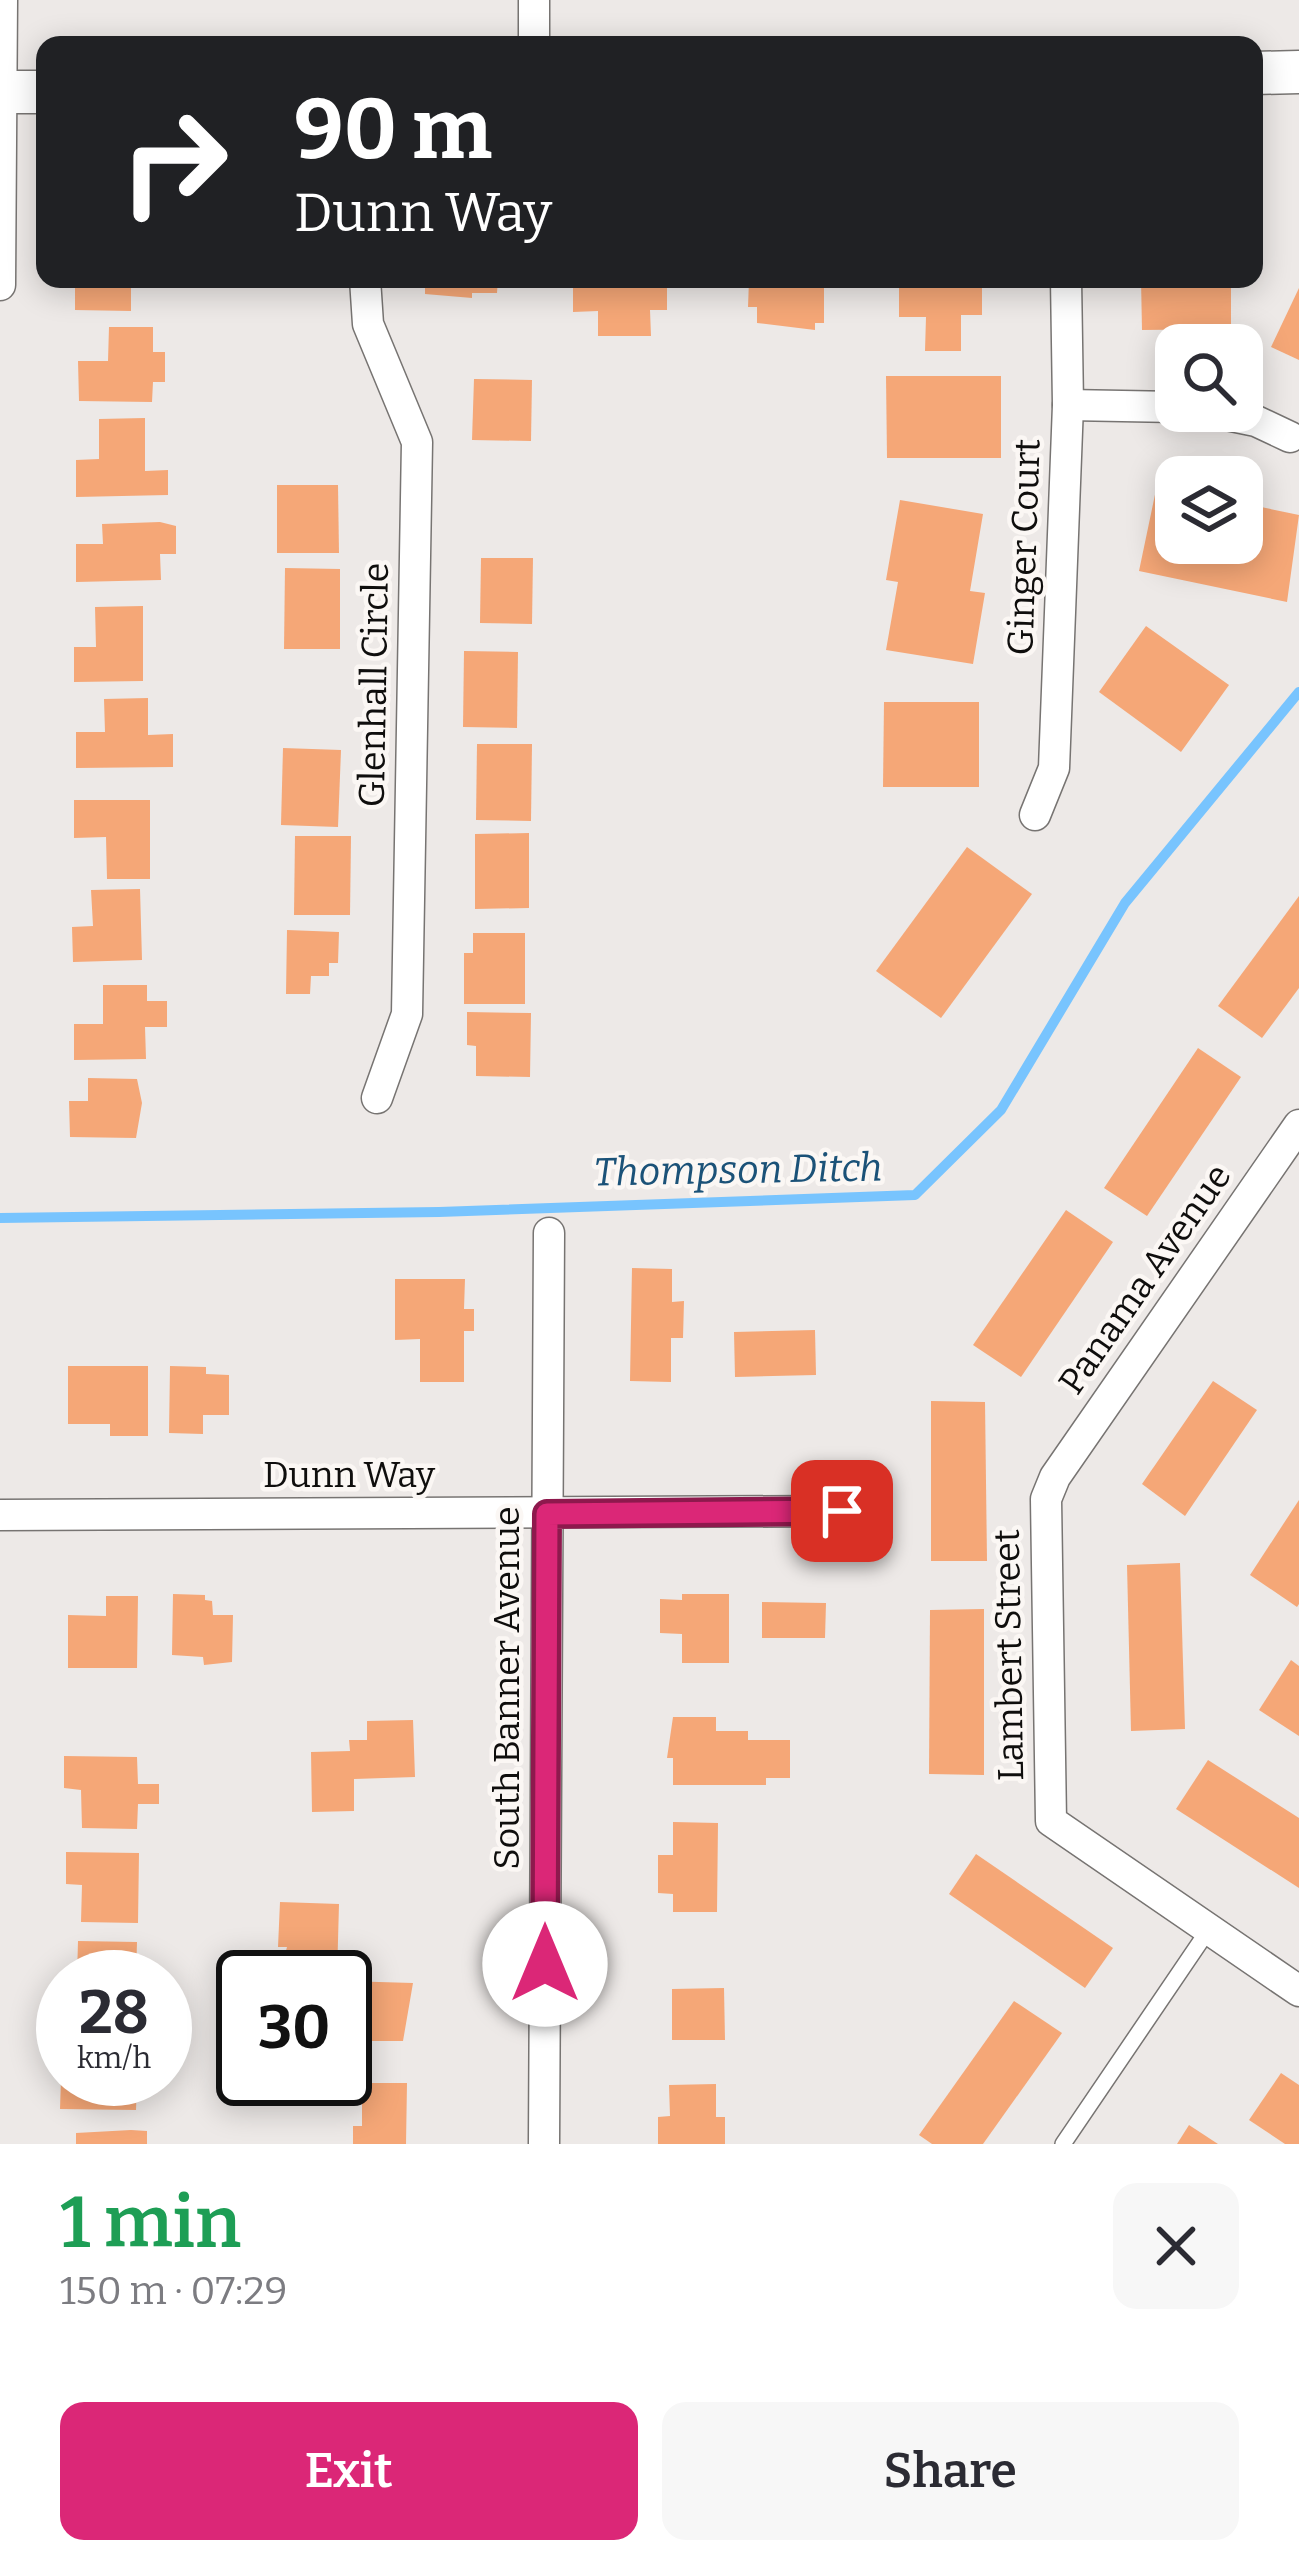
<!DOCTYPE html>
<html lang="en">
<head>
<meta charset="utf-8">
<style>
	body { margin:0; font-family:Bitter,serif; background:#f7f7f7; color:#2b2b33; height:100vh; display:flex; flex-direction:column; font-size:45px; white-space:nowrap }
	* { box-sizing:border-box; margin:0 }
	p { font-size:39px; color:#7c7c81 }
	.icon { flex:none; width:66px; height:66px; fill:none; stroke:currentColor; stroke-width:2; stroke-linecap:round; stroke-linejoin:round }
	.map { position:relative; height:2144px; overflow:hidden }
	.sheet { display:flex; flex-direction:column; background:#fff; flex:1 }
	.sheet>* { flex:none }
	.banner { position:absolute; left:36px; top:36px; width:1227px; height:252px; border-radius:24px; box-shadow:0 6px 30px #0003; background:#202124; color:#fff; overflow:hidden }
	.buttons { position:absolute; left:1155px; top:324px; display:grid; gap:24px }
	.buttons a { display:grid; place-items:center; width:108px; height:108px; border-radius:24px; background:#fff; box-shadow:0 6px 30px #0003; font-size:60px }
	.speed { position:absolute; left:36px; top:1950px; display:flex; gap:24px; font-size:60px; font-weight:700; text-align:center }
	.speed>* { display:grid; place-content:center; width:156px; height:156px; border-radius:50%; background:#fff; box-shadow:0 6px 30px #0003; line-height:1 }
	.speed small { font-size:30px; font-weight:400 }
	.speed .limit { border:6px solid #111; border-radius:18px; background:#fff; color:#111 }
	.pin { position:absolute; display:grid; place-items:center; width:102px; height:102px; color:#fff; margin:-51px; border-radius:24px; box-shadow:0 6px 18px #0006 }
	.me { position:absolute; width:132px; margin:-66px; rotate:0deg; stroke-linejoin:round; filter:drop-shadow(0 0 9px #0008) }
	.turn { display:flex; align-items:center; gap:42px; height:252px; padding:0 60px; font-size:54px }
	.turn .icon { width:156px; height:156px; stroke-width:2.5 }
	.turn b { display:block; font-size:84px; line-height:102px }
	.round { display:grid; place-items:center; flex:none; width:126px; height:126px; border-radius:24px; background:#f7f7f7 }
	.summary { display:flex; align-items:center; justify-content:space-between; height:204px; padding:0 60px }
	h1 { font-size:72px; font-weight:600; line-height:90px; color:#1e9e55 }
	.primary-button { display:flex; gap:24px; margin-top:auto; padding:24px 60px }
	.primary-button a { flex:1; height:138px; border-radius:24px; background:#db2777; color:#fff; font-size:48px; font-weight:600; line-height:138px; text-align:center }
	.primary-button a+a { background:#f7f7f7; color:#2b2b33 }
	.map>svg:first-child { display:block }
	.lines { fill:none; stroke-linecap:round; stroke-linejoin:round }
	.stream { stroke:#78c4fe; stroke-width:10 }
	.building { fill:#f5a777 }
	.lane-casing { stroke:#777472; stroke-width:18 }
	.street-casing { stroke:#777472; stroke-width:33 }
	.secondary-casing { stroke:#777472; stroke-width:45 }
	.lane { stroke:#fff; stroke-width:15 }
	.street { stroke:#fff; stroke-width:30 }
	.secondary { stroke:#fff; stroke-width:42 }
	.route-casing { stroke:#8e194d; stroke-width:30 }
	.route { stroke:#db2777; stroke-width:21 }
	.labels { text-anchor:middle; dominant-baseline:central; stroke-width:9; stroke-linejoin:round; paint-order:stroke }
	.street-label { font-size:36px; fill:#0f0e0d; stroke:#fbf7f4 }
	.water-label { font-size:39px; font-style:italic; fill:#1b5278; stroke:#fbf7f4 }
</style>
</head>
<body>
<div class="map">
<svg width="1299" height="2144" viewBox="0 0 1299 2144">
	<rect width="100%" height="100%" fill="#ede9e7"/>
	<g class="lines">
		<path class="stream" d="M0,1218L439,1212L915,1195L1001,1110L1125,903L1299,692"/>
	</g>
	<g class="building">
		<path d="M75,279H131V311L75,310Z"/>
		<path d="M425,279H498L497,293H472V298L425,294Z"/>
		<path d="M573,279H667V310H650L651,336H598V311L573,312Z"/>
		<path d="M899,279H982V315H961V351H925L926,317H899Z"/>
		<path d="M1141,279H1231V329L1142,330Z"/>
		<path d="M749,280L824,281V323H815V330L757,323V307H748Z"/>
		<path d="M1299,288V360L1271,347Z"/>
		<path d="M109,327H153V352H165V382H153L152,402L79,401L78,361H108Z"/>
		<path d="M886,376H1001V458H887Z"/>
		<path d="M474,379L532,380L531,441L472,440Z"/>
		<path d="M145,418V471L168,470V495L76,497V460L99,459V419Z"/>
		<path d="M277,485H338L339,553H277Z"/>
		<path d="M1157,485L1176,489V543H1242V503L1299,515L1287,602L1139,571Z"/>
		<path d="M900,500L983,514L970,591L985,593L973,664L886,650L898,582L886,580Z"/>
		<path d="M160,522L176,526V554H160L161,580L76,582V544H103L102,524Z"/>
		<path d="M481,558H533L532,624L480,623Z"/>
		<path d="M285,568L340,569V649H284Z"/>
		<path d="M143,606V681L74,682V647H96L95,607Z"/>
		<path d="M1146,626L1229,685L1181,752L1099,692Z"/>
		<path d="M464,651L518,652L517,728L463,727Z"/>
		<path d="M148,698V735L173,734V767L76,768V732H105L104,699Z"/>
		<path d="M884,702H979V787H883Z"/>
		<path d="M477,744H532L531,821L476,820Z"/>
		<path d="M283,748L341,750L338,827L281,825Z"/>
		<path d="M74,800H150V879H107L106,837L74,838Z"/>
		<path d="M529,833V908L475,909V834Z"/>
		<path d="M295,836H351L350,915H294Z"/>
		<path d="M967,847L1032,894L941,1018L876,971Z"/>
		<path d="M140,889L142,960L73,962L72,927L93,926L91,890Z"/>
		<path d="M1299,896V988L1262,1038L1218,1006Z"/>
		<path d="M287,930L339,932L338,963H329V976H311L310,994H286Z"/>
		<path d="M473,933H525V1004H464V953H473Z"/>
		<path d="M103,985H147V1001H167V1027H145L146,1059L74,1060V1024H103Z"/>
		<path d="M467,1012L531,1013L530,1077L476,1076V1046L467,1045Z"/>
		<path d="M1198,1048L1241,1077L1147,1216L1104,1188Z"/>
		<path d="M88,1078L137,1079L142,1103L136,1138L70,1137L69,1101H88Z"/>
		<path d="M1066,1210L1113,1242L1021,1377L973,1345Z"/>
		<path d="M632,1268L672,1269V1302L684,1301L683,1338H671V1382L630,1381Z"/>
		<path d="M395,1279H465L464,1309H474V1331H464V1382H420V1339L395,1340Z"/>
		<path d="M815,1330L816,1375L735,1377L734,1332Z"/>
		<path d="M68,1366H148V1436H110V1424H68Z"/>
		<path d="M170,1366L206,1367V1374L229,1375V1415H203V1434L169,1433Z"/>
		<path d="M1213,1381L1257,1410L1185,1516L1142,1484Z"/>
		<path d="M931,1401L985,1402L987,1561H931Z"/>
		<path d="M1299,1500V1604L1297,1607L1250,1575Z"/>
		<path d="M1180,1563L1185,1729L1131,1731L1127,1565Z"/>
		<path d="M173,1594L205,1595V1600L212,1601L213,1615H233L232,1662L204,1665L203,1657L172,1655Z"/>
		<path d="M682,1594H729V1663H682V1634L660,1633V1599L682,1600Z"/>
		<path d="M106,1596H138L137,1668H68V1615L106,1616Z"/>
		<path d="M762,1602L826,1603L825,1638H762Z"/>
		<path d="M984,1609V1775L929,1774L930,1610Z"/>
		<path d="M1291,1660L1299,1666V1736L1259,1710Z"/>
		<path d="M673,1717H716V1731H748V1740H790V1778H766V1785H673V1758H667Z"/>
		<path d="M413,1720L415,1777L354,1779V1811L312,1812L311,1752L350,1751L349,1740H367V1721Z"/>
		<path d="M64,1756L137,1757L138,1784H159V1804H138L137,1829L82,1828L81,1790L64,1788Z"/>
		<path d="M1208,1760L1299,1818V1888L1176,1809Z"/>
		<path d="M673,1822L718,1823L717,1912H673V1894L658,1893V1855H673Z"/>
		<path d="M66,1852L139,1853L138,1923L81,1922L82,1885L66,1884Z"/>
		<path d="M976,1854L1113,1948L1085,1988L949,1894Z"/>
		<path d="M280,1902L339,1904L337,1977L280,1973L287,1947H278Z"/>
		<path d="M78,1941L137,1942L136,1977H77Z"/>
		<path d="M345,1981L413,1983L403,2041H363V2050H345Z"/>
		<path d="M724,1988L725,2040H672V1989Z"/>
		<path d="M1014,2001L1062,2033L983,2144H932L919,2135Z"/>
		<path d="M1281,2073L1299,2085V2144H1285L1249,2120Z"/>
		<path d="M61,2079H137L136,2110L60,2109Z"/>
		<path d="M362,2083H407L406,2144H353V2126H362Z"/>
		<path d="M716,2084V2117H725V2144H658V2117L670,2116L669,2085Z"/>
		<path d="M1189,2125L1218,2144H1177Z"/>
		<path d="M131,2130L147,2131V2144H76V2133Z"/>
	</g>
	<g class="lines">
		<g class="lane-casing">
			<path id="lane" d="M1063,2144L1209,1929"/>
		</g>
		<g class="street-casing">
			<g id="street">
				<path d="M534,45V0"/>
				<path d="M365,279L368,324L417,442L407,1014L377,1098"/>
				<path d="M0,285L2,0"/>
				<path d="M1068,405L1176,407"/>
				<path d="M1207,411L1256,421L1290,437"/>
				<path d="M1035,815L1054,768L1068,405L1066,279"/>
				<path d="M1299,1125L1055,1477L1046,1499L1051,1821L1299,1991"/>
				<path d="M0,1515L841,1511"/>
				<path d="M544,2144L549,1233"/>
			</g>
		</g>
		<g class="secondary-casing">
			<g id="secondary">
				<path d="M1254,73L1299,72"/>
				<path d="M0,92H45"/>
			</g>
		</g>
		<use href="#lane" class="lane"/>
		<use href="#street" class="street"/>
		<use href="#secondary" class="secondary"/>
	</g>
	<g class="lines">
		<g class="route-casing">
			<path id="route" d="M545,1964L547,1514L842,1511"/>
		</g>
		<use href="#route" class="route"/>
	</g>
	<g class="labels">
		<g class="street-label">
			<text transform="translate(1024 547) rotate(-88)">Ginger Court</text>
			<text transform="translate(374 685) rotate(-89)">Glenhall Circle</text>
			<text transform="translate(1145 1279) rotate(-55)">Panama Avenue</text>
			<text x="349" y="1475">Dunn Way</text>
			<text transform="translate(1009 1655) rotate(-91)">Lambert Street</text>
			<text transform="translate(507 1688) rotate(-90)">South Banner Avenue</text>
		</g>
		<g class="water-label">
			<text transform="translate(738 1170) rotate(-1)">Thompson Ditch</text>
		</g>
	</g>
</svg>
<div class="buttons">
<a><svg class="icon" aria-label="search" viewBox="0 0 24 24"><circle cx="10" cy="10" r="6"/><path d="M15 15l6 6"/></svg></a>
<a><svg class="icon" aria-label="layers" viewBox="0 0 24 24"><path d="M12 4l9 5-9 5-9-5zM3 14l9 5 9-5"/></svg></a>
</div>
<div class="speed"><div>28<small>km/h</small></div><div class="limit">30</div></div>
<div class="pin" style="left:842px;top:1511px;background:#d93025"><svg class="icon" aria-label="arrive" viewBox="0 0 24 24"><path d="M6 21V4h12l-3 4 3 4H6"/></svg></div>
<svg class="me" style="left:545px;top:1964px" viewBox="-20 -20 40 40"><circle r="19" fill="#fff"/><path d="M0-13L10 11 0 6-10 11z" fill="#db2777"/></svg>
<div class="banner">
<div class="turn"><svg class="icon" aria-label="right" viewBox="0 0 24 24"><path d="M7 20v-9h11M14 6l5 5-5 5"/></svg><div><b>90 m</b>Dunn Way</div></div>
</div>
</div>
<section class="sheet">
<div class="summary"><div><h1>1 min</h1><p>150 m · 07:29</p></div><a class="round"><svg class="icon" aria-label="close" viewBox="0 0 24 24"><path d="M6 6l12 12M18 6L6 18"/></svg></a></div>
<div class="primary-button"><a>Exit</a><a>Share</a></div>
</section>
</body>
</html>
